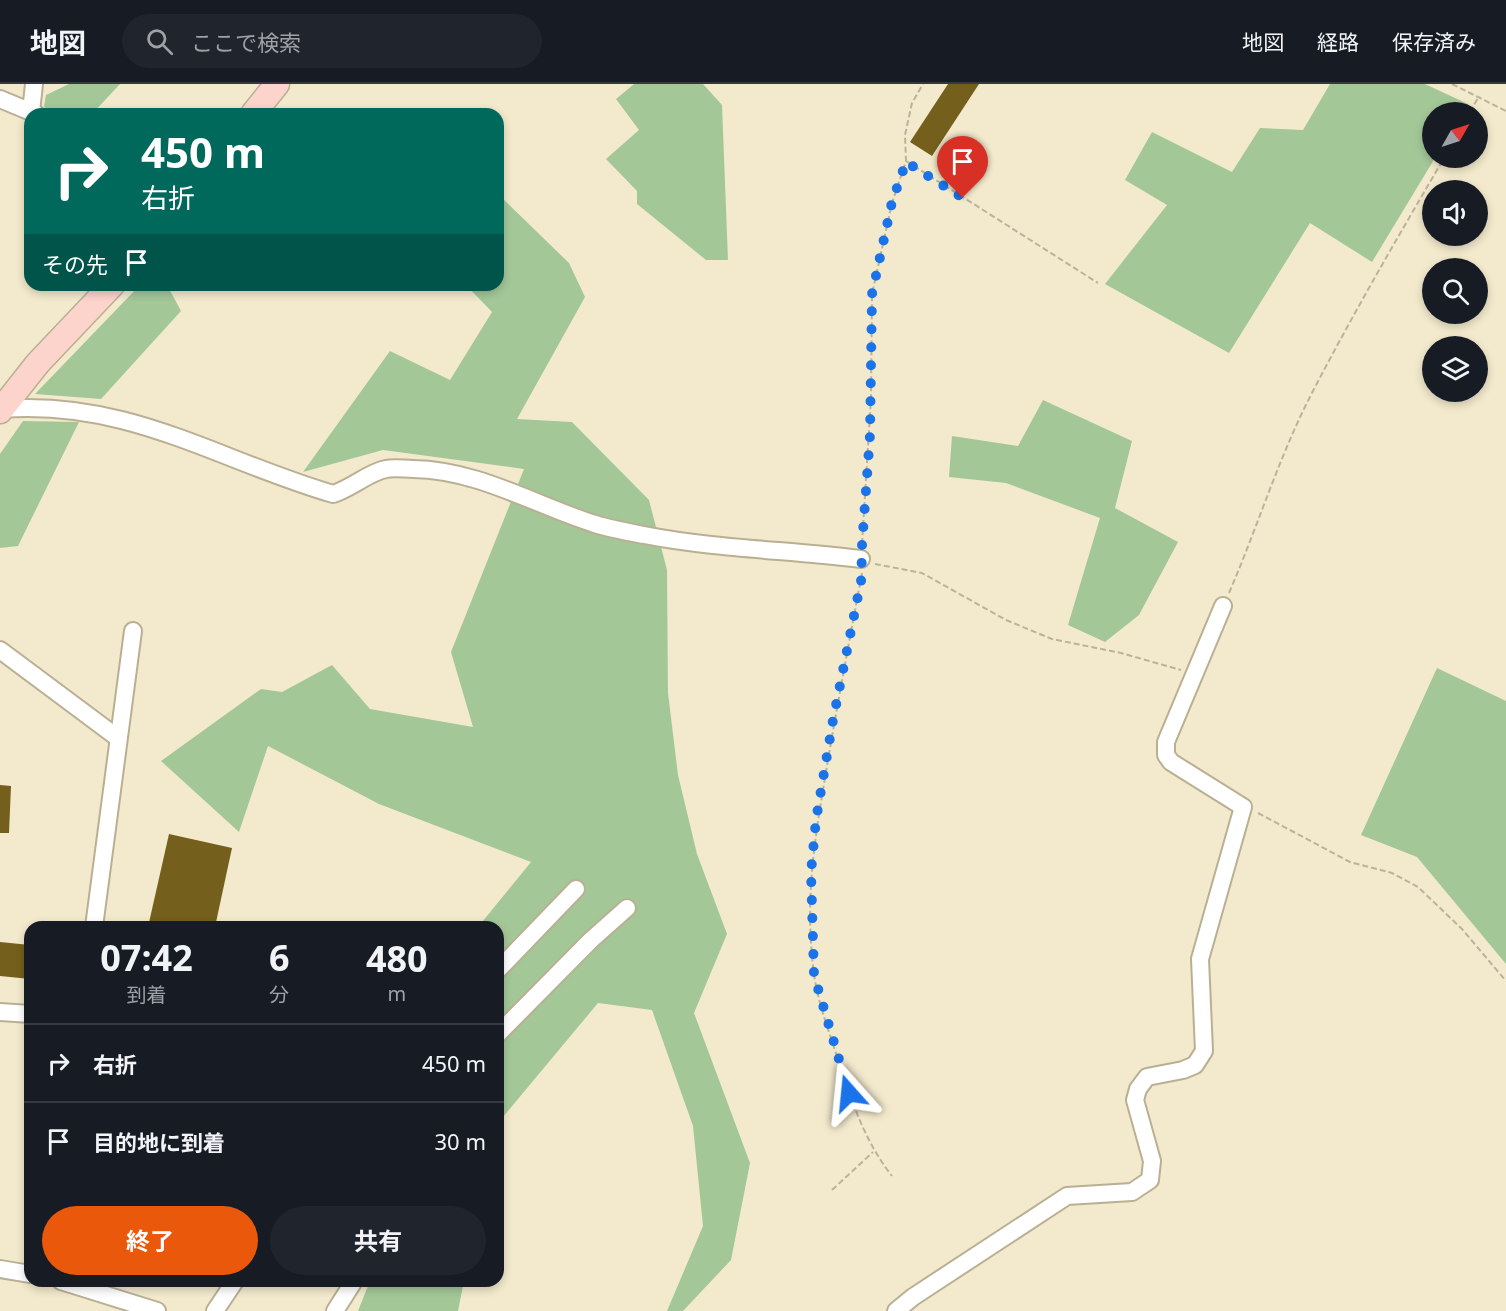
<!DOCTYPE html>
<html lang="ja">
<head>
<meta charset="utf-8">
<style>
	body { margin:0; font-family:"Noto Sans","Noto Sans JP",sans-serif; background:#20242c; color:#f1f3f6; height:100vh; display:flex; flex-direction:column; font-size:22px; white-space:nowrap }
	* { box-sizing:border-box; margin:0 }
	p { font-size:20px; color:#9ea1a6 }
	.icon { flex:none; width:33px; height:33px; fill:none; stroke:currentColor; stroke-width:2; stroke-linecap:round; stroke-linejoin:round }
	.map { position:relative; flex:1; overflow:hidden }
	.side { position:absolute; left:24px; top:837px; width:480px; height:366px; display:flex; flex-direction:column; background:#171b24; border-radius:18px; box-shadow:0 3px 9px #0003 }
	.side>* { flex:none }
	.top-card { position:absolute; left:24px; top:24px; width:480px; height:183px; border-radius:18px; box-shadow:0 3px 9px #0003; background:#00695c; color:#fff; overflow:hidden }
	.needle { width:39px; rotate:51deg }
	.controls { position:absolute; left:1422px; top:18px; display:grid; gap:12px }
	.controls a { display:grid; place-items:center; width:66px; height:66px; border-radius:50%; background:#171b24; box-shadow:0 3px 9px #0003; font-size:30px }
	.pin { position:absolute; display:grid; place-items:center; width:51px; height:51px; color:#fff; margin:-62px -26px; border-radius:50% 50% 50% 0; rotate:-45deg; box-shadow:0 0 6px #0007 }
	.pin .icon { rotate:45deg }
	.me { position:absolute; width:66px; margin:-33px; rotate:342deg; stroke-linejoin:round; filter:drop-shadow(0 0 4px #0008) }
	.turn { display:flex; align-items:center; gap:21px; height:126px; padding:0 18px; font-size:27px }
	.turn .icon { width:78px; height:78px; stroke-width:2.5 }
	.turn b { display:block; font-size:42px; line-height:51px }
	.then { display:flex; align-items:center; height:57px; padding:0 18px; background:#0003; gap:12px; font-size:22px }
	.eta { display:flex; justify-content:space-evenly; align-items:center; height:102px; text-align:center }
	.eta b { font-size:36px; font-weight:700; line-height:42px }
	.primary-button { display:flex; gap:12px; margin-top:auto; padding:12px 18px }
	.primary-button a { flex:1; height:69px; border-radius:36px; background:#ea580c; color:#fff; font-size:24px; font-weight:700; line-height:69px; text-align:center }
	.primary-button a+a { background:#20242c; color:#f1f3f6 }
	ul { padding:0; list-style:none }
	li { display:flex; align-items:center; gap:18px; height:78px; padding:0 18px; border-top:2px solid #363941 }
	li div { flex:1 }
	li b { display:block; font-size:22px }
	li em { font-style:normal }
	header { display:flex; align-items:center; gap:36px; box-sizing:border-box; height:84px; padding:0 30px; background:#171b24; border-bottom:2px solid #363941 }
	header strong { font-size:28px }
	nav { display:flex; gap:33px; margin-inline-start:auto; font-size:21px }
	.search { width:420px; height:54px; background:#20242c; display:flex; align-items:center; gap:15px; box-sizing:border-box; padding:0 21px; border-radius:33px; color:#9ea1a6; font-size:22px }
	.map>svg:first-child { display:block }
	.green { fill:#a4c798 }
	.building { fill:#74601c }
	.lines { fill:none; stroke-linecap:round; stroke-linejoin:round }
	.street-casing { stroke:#b9b094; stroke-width:20 }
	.secondary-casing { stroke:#b9b094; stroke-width:27 }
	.path { stroke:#bab39c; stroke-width:2; stroke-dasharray:6 3; stroke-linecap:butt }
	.street { stroke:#fff; stroke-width:16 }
	.secondary { stroke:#fcd4cc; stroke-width:24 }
	.route { stroke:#1a73e8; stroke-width:10; stroke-dasharray:0 18 }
</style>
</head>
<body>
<header>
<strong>地図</strong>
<div class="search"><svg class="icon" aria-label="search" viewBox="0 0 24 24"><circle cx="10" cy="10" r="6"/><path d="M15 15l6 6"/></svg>ここで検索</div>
<nav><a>地図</a><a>経路</a><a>保存済み</a></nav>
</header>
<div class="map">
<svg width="1506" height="1227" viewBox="0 0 1506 1227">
	<rect width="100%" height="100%" fill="#f3eacd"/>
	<g class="green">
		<path d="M69,0H120L92,30H56L44,23L46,11Z"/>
		<path d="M634,0H703L722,21L728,176H706L637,120V107L606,75L639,46L616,15Z"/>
		<path d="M1330,0H1425L1468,20L1462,28H1432V74H1435L1372,178L1310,139L1229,269L1105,200L1167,121L1125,96L1152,48L1232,88L1260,44L1303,46Z"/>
		<path d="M498,110L569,179L585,213L517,335L572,338L649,416L667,486L668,609L678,691L697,770L727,850L694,929L750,1079L731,1176L683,1227H667L703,1142L693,1042L652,926L598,919L498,1039V843H478L531,778L379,720L268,662L239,748L161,677L261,605L282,608L332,581L370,625L473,643L451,568L524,385L383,366L303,388L390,267L450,296L492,228L466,201H498Z"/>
		<path d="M140,201H167L181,227L101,315L35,310Z"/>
		<path d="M1043,316L1132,357L1115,424L1178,458L1139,531L1105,558L1068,541L1100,434L1006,399L949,393L952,352L1018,362Z"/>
		<path d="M23,337L79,338L18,462L0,464V370Z"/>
		<path d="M1437,584L1506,617V880L1417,773L1361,751Z"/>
		<path d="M370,1197H464L458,1227H358Z"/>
	</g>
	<g class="building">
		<path d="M948,0H979L932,72L910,58Z"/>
		<path d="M0,701L11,702L9,749H0Z"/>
		<path d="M169,750L232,764L215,843H148Z"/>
		<path d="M0,858L30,861V895L0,892Z"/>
	</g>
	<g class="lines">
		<g class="street-casing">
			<g id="street">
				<path d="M0,15L36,30"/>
				<path d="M31,28L34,0"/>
				<path d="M1,325C128,315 217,376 333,410C352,404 369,388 386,385C394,383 405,385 413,385C479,386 534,421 595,440C611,445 628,448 644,451C716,465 789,466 861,475"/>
				<path d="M0,566L118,654"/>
				<path d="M94,843L133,547"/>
				<path d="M498,886L576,805"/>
				<path d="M0,928L30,930"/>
				<path d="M498,950L591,856L627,824"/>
				<path d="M0,1185L30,1190"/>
				<path d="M61,1197L157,1227"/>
				<path d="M215,1227L235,1197"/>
				<path d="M335,1227L354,1197"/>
				<path d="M896,1227L913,1213L1067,1112L1132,1108L1150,1096L1152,1077L1135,1016L1138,1005L1147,993L1183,986L1195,981L1204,967L1200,875L1243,723L1171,678L1166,671V658L1223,522"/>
			</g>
		</g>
		<g class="secondary-casing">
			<g id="secondary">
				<path d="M253,30L277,0"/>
				<path d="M0,327L38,279L112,201"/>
			</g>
		</g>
		<g class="path">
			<path d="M1452,0L1506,27"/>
			<path d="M1470,28L1479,12"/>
			<path d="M906,77L1098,199"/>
			<path d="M862,460L871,314L872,210L892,119L906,77L905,51L912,19L923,0"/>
			<path d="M875,480L922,489L1006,536L1052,555L1121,569L1181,586"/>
			<path d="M862,489C850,553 838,617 827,682C815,754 804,815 814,890C818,921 831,952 840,982C853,1021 866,1059 892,1092"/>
			<path d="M1229,509C1258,442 1279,372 1313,307C1354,228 1399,151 1444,74"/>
			<path d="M1258,729L1350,778L1392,789L1418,803L1462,845L1506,897"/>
			<path d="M832,1106L873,1068"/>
		</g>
		<use href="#street" class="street"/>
		<use href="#secondary" class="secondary"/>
	</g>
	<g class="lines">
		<path class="route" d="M849,1009L814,891L811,788L816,736L833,636L863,487L861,475L870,351L872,210L892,118L906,78L963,114"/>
	</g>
</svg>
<div class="controls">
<a><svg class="needle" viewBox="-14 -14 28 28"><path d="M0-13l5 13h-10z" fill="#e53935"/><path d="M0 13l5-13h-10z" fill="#9ea1a6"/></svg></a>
<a><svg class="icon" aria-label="sound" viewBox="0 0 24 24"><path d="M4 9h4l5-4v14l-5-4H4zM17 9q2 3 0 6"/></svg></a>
<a><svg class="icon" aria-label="search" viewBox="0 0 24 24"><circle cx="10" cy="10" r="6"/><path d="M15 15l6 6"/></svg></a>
<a><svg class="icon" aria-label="layers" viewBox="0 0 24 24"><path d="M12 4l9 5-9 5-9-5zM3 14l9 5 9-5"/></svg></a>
</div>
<div class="pin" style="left:963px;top:114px;background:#d93025"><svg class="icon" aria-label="arrive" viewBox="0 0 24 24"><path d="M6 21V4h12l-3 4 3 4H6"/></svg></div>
<svg class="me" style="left:849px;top:1009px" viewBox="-20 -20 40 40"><path d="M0-17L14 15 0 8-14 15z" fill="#1a73e8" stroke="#fff" stroke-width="4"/></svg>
<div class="top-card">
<div class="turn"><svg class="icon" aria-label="right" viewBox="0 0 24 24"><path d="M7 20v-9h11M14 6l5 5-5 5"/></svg><div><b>450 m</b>右折</div></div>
<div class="then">その先<svg class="icon" aria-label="arrive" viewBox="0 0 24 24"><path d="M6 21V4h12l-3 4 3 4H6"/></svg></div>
</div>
<section class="side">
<div class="eta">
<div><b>07:42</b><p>到着</p></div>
<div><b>6</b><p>分</p></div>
<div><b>480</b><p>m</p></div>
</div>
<ul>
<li><svg class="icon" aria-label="right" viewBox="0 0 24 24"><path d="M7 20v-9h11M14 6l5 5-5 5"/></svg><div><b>右折</b></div><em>450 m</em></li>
<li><svg class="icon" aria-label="arrive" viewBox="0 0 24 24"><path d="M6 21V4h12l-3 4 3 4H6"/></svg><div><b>目的地に到着</b></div><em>30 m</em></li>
</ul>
<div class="primary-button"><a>終了</a><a>共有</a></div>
</section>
</div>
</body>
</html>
